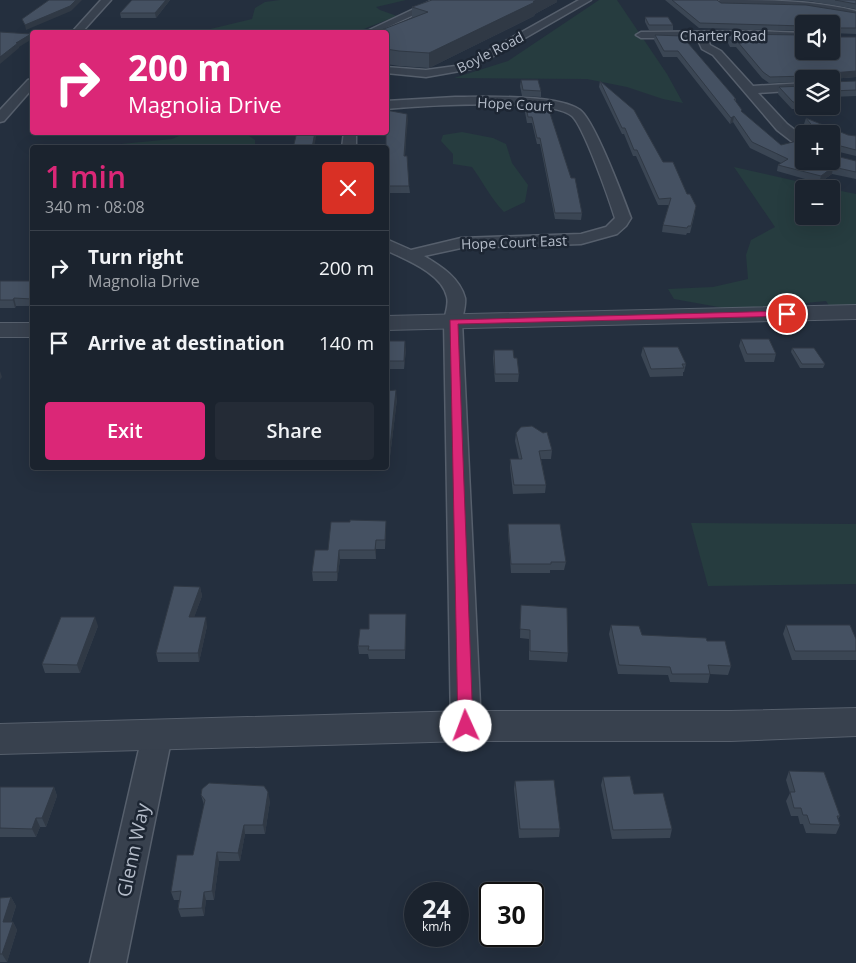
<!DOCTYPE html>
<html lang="en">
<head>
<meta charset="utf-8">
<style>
	body { margin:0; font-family:"Open Sans",sans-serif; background:#242b36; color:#f1f3f6; height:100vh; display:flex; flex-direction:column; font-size:19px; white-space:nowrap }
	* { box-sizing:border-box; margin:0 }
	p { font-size:16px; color:#a0a4aa }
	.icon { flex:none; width:28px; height:28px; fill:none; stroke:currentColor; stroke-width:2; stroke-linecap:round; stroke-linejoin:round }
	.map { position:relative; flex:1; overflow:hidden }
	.sheet { position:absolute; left:30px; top:145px; width:359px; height:325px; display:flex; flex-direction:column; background:#1b232e; border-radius:5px; box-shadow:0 5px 20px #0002,0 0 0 1px #39404a }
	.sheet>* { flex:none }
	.guide { position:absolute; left:30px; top:30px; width:359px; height:105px; border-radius:5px; box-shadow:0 5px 20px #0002,0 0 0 1px #39404a; background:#db2777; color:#fff; overflow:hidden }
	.buttons { position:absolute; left:795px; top:15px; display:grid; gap:10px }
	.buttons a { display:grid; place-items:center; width:45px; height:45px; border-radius:5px; background:#1b232e; box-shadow:0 5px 20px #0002,0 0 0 1px #39404a; font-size:25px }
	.speed { position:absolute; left:404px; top:882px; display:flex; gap:10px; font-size:25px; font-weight:700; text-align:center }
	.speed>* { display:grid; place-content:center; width:65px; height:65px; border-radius:50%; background:#1b232e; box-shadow:0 5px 20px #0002,0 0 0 1px #39404a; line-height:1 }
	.speed small { font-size:12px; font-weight:400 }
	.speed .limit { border:2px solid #111; border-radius:8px; background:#fff; color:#111 }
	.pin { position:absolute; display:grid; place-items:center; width:42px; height:42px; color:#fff; margin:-21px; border:2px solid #fff; border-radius:50%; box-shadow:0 1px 5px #0007 }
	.me { position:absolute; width:55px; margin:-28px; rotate:358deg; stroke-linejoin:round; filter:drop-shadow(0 0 4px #0008) }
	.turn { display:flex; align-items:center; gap:18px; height:105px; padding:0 15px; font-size:22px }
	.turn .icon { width:65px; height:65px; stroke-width:2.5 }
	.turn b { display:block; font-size:35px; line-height:42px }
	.round { display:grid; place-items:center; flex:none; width:52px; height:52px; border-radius:5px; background:#242b36 }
	.summary { display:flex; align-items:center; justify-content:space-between; height:85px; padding:0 15px }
	h1 { font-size:30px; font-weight:600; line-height:38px; color:#db2777 }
	.button { display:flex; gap:10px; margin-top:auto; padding:10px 15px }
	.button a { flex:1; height:58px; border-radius:5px; background:#db2777; color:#fff; font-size:20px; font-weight:600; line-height:58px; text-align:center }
	.button a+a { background:#242b36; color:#f1f3f6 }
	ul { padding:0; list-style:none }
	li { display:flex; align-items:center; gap:15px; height:75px; padding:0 15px; border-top:1px solid #39404a }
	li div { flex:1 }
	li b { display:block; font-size:19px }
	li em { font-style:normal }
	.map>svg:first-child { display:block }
	.green { fill:#263c3f }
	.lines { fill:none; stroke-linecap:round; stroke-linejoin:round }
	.minor-casing { stroke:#565f6c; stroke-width:3 }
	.tertiary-casing { stroke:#565f6c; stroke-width:2 }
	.minor { fill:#38414e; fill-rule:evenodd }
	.tertiary { fill:#38414e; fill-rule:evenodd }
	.wall { fill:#3b4654 }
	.shaded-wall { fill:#303945 }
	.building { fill:#455162; stroke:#303945 }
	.route { fill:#db2777; stroke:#8e194d }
	.labels { text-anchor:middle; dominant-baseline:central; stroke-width:5; stroke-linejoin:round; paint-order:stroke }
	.far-street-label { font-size:14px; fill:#b4bcc9; stroke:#1d2633 }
	.near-street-label { font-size:19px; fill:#b4bcc9; stroke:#1d2633 }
</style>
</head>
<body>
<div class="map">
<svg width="856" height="963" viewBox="0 0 856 963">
	<rect width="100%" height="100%" fill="#242f3e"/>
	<g class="green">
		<path d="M280,0H406L376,7L380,10L397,16L356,32H198L252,19L255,8L265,2Z"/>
		<path d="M599,0H617L667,74L683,103L663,99L627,87L587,79L454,78L508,61Z"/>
		<path d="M243,132L255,140V147L130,148L121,144L172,139L186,133Z"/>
		<path d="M462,132L493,138L506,144L512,163L528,185L525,202L504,212C491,199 483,182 472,167L453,164V154L441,141L443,135Z"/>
		<path d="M734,167L831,189H804V216H831V189L856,194V309L832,310L826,301L735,310L674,299L668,289L713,287L748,279L746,255L751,240L775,227Z"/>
		<path d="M691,523L856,524V584L708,586Z"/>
	</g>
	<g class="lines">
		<g class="minor-casing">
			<g id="minor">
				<path d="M101,0H111L82,32H72Z"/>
				<path d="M433,0H446L377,32H365Z"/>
				<path d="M579,0H591L471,69L426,77L386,73V67L426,70L463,65Z"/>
				<path d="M720,0C765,0 813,0 856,11V17L840,12L808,7L717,5L715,3Z"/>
				<path d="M753,31L804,33V39L707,37L710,45L721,51L753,86L804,83V90L758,93L787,124L804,137V148L799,147L777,130L713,55L702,49L697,38H641L636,35L641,32Z"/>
				<path d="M32,79V89L4,121L0,122V110L28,80Z"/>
				<path d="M455,97C483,97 558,94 580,110C595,121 623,197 631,218L626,226L617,234L581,244L461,248L424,256C441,266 460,278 465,298C466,305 463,314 462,321L481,726L476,734L466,738L456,734L451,726L444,321C445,314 449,305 447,297C442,273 406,260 386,250V239L411,250L461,238L581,234L606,227L615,218C609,199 584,127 572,116C551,97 418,106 386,109V101Z"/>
				<path d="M344,132H356V148H342Z"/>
				<path d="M157,724L167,727L172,736L126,963H90L142,736L147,727Z"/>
			</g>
		</g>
		<g class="tertiary-casing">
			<g id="tertiary">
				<path d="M856,305V319L386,330V316Z"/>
				<rect x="0" y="323" width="32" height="14"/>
				<path d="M856,708V736L731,741H466L0,754V724L466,711H731Z"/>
			</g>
		</g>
		<use href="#minor" class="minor"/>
		<use href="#tertiary" class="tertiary"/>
	</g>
	<g class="wall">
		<path d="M132,0H170L156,18H121L120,13Z"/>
		<path d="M665,0H717L721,3L856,13V34L831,33L804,24V31L699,28Z"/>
		<path d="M782,0H856V9L809,1Z"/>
		<path d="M557,2L535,14L534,16L429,68L399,66L386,64V32H376L412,18V7Z"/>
		<path d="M645,17L673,25V30H649L645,22Z"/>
		<path d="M727,34L832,37H856V77L832,79H804V82L769,83L762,78L736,47H730L726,39Z"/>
		<path d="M655,35L682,36L736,99V102L742,112L781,145L804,161L831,134H812L804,124L806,118L848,135L856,136V156L831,150L832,155L856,161V179L832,174L819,183L777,171L778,165L781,163L750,148L733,122L730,124L677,57H663L654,40Z"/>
		<path d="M521,80L541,91V97L522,96L520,86Z"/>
		<path d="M600,81L663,162L695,213L690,233H687L686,235L662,232L663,225L669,205H658L636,156H633L624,134H622L599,87Z"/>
		<path d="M856,81V96L831,97V82Z"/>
		<path d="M804,86V106H823V109H792L778,94L779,87Z"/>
		<path d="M525,101L582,213L581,220L555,219L540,144H537L532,123H527L524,107Z"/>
		<path d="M407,114L405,156L409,186L410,193H386L388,167H386V132Z"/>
		<path d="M0,281H32V306H16L15,308H0Z"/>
		<path d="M741,339L776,354L774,362H745L739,346Z"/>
		<path d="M386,341L406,349L404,369H386Z"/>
		<path d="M643,347L686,364L684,372H683V376L650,377L641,355Z"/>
		<path d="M792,348L825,364L823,368H800L791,352Z"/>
		<path d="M494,350L514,358L519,374L518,382H495L493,358Z"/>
		<path d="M386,391L397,399L390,456H386Z"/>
		<path d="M516,433L552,450L551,459H541L546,485L545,493L513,494L510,467V459H519L515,441Z"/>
		<path d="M386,521L385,549H376V559H340L337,581H313L312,572L328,550Z"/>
		<path d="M508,524L566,562L564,570H550V573H511L508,532Z"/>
		<path d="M200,587L202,596L194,617L207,626L199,662H158L156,653Z"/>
		<path d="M521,605L568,653L567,662L529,660V639L520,638Z"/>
		<path d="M406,623L405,659H369L368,654H359L358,646L369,629Z"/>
		<path d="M611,625L642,635L707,641L731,666L728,675L710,674L708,683L670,682L668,675L618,674L609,634Z"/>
		<path d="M786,625L856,639V660H792L783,634Z"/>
		<path d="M98,626L80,673H45L42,664Z"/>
		<path d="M789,771L840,816L838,819L840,825L836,834L806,833L803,824H800L798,816H791L786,801L790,793L786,780Z"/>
		<path d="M603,777L634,794L672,829L670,838L612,839L601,785Z"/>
		<path d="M515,781L560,829L559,837L519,838L514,789Z"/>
		<path d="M0,787H54L57,796L46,827H40L36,837H0Z"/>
		<path d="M201,795L270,801L265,834H245L240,861H219L214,900H206L204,916L181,917L178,909L179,900H174L171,892L193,855L204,805Z"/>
		<path d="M11,897L16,906L11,922H13L17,930L7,962H0V898Z"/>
	</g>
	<g class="shaded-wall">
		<path d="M76,0H82L71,11L26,30L25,25Z"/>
		<path d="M166,0H170L156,18L155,13Z"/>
		<path d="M536,0H557V2L535,14L534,16L429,68V53Z"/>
		<path d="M31,34L32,39L19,47V48L0,64V57L16,43Z"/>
		<path d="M856,71V77L831,79L832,73Z"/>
		<path d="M407,114L408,120L404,162V156Z"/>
		<path d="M734,116L733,122L730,124L731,118Z"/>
		<path d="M315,132H317L314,148H312Z"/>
		<path d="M833,167L832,174L819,183L821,176Z"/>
		<path d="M14,298L16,306L15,308L13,300Z"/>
		<path d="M405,341L406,349L404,369V361Z"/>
		<path d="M0,371L2,377L0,380Z"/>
		<path d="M396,390L397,399L390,456V447Z"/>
		<path d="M386,521V530L385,549V540Z"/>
		<path d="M376,540V559L375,550Z"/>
		<path d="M339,550L340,559L337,581V572Z"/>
		<path d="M200,587L202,596L191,626L189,617Z"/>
		<path d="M95,617L98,626L80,673L77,665Z"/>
		<path d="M206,617L207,626L199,662L198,653Z"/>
		<path d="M54,787L57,796L46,827L42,818Z"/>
		<path d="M268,792L270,801L265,834L263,825Z"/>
		<path d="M36,818L40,827L36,837L32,829Z"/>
		<path d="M244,825L245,834L240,861L238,853Z"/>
		<path d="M217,852L219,861L214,900L212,891Z"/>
		<path d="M204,892L206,900L204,916L202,908Z"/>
		<path d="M11,897L16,906L8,930L3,922Z"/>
		<path d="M13,922L17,930L7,962L2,954Z"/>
	</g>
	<g class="building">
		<path d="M49,0H76L70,6L25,25L22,19Z"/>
		<path d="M132,0H166L155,13H120Z"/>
		<path d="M432,0H536L533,2H535L429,53L399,51L386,49V32H376L428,12L412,7Z"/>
		<path d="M672,0H717L721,3L806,5L856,13V28H832L831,32V24H804V26L700,23Z"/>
		<path d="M835,0H856V4Z"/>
		<path d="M645,17H668L673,25H649Z"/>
		<path d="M0,32L31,34L16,43H18L0,57Z"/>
		<path d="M727,34L804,35V51H831V36L832,37H856V71L832,73L831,82V79H807V76L770,77L763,72L737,41H731Z"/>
		<path d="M655,35L682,36L736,99H734L742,110L741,111L781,145L797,141L804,142V161H831V149L832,155L856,161V172L833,167L821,176L778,165L788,159L752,142L734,116L731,118L678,51H664Z"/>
		<path d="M521,80H538L541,91L523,90Z"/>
		<path d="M600,81L634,110L663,162H673L687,194H690L696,206L691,226H688L687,228L663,225L671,198L659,199L637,150H634L625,128H622Z"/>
		<path d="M856,81V90L831,91V82Z"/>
		<path d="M804,86V103L793,102L779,87Z"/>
		<path d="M525,101L547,104L571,178H575L582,213H555L540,138H537L532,117H528Z"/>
		<path d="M386,110L407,114L404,156H407L409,186H386L389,161H386Z"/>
		<path d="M806,118L848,135L856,136V150L833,144L831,145V134H819Z"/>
		<path d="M297,132H315L312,148H293Z"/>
		<path d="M0,281H32V299L14,298L13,300H0Z"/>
		<path d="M741,339H769L776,354H747Z"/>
		<path d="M386,341H405L404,361H386Z"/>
		<path d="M643,347H678L686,364H682L684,368L651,369Z"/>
		<path d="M792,348H814L825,364H802Z"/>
		<path d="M494,350H513L514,358H517L519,374H495Z"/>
		<path d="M396,390L390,447H386V391Z"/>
		<path d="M532,426L543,433L547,432L552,450L539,451L546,485H514L510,459H522L516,433L521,427Z"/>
		<path d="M350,520L386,521L385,540H376L375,550H339L337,572H312L315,550H328L331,522H350Z"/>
		<path d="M508,524H560L566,562H551V564H511Z"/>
		<path d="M174,586L200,587L189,617H206L198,653H156Z"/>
		<path d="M521,605L567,608L568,653L530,651V630L520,629Z"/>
		<path d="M369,614H406L405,650H368L369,646H358L360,629H369Z"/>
		<path d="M61,617H95L77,665L42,664Z"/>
		<path d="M611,625L639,626L642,635L706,638L707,641H725L731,666L708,665L710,674H672L670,667L619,665Z"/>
		<path d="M786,625H850L856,639V651H795Z"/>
		<path d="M789,771L824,772L840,816H837L840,825L810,824L807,815H803L801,808H794L790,792H795Z"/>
		<path d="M630,776L634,794L663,793L672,829L613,830L603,777Z"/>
		<path d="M554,780L560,829H520L515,781Z"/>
		<path d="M209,783L264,786L268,792L263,825H244L238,853L217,852L212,891L204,892L202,908L178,909L181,891L171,892L177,855H193L205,800L201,795L202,789Z"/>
		<path d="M0,787H54L42,818H36L32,829L0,828Z"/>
		<path d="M11,897L3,922H13L2,954H0V898Z"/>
	</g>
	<path class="route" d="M787,311L792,314L790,316L458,324L473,726L471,731L466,732L460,731L458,726L450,320Z"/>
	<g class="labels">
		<g class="far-street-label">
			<text x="723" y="35">Charter Road</text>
			<text transform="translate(490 52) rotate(-27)">Boyle Road</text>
			<text transform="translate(515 104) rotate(3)">Hope Court</text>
			<text transform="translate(514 242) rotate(-2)">Hope Court East</text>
		</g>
		<g class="near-street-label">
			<text transform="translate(133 850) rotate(-78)">Glenn Way</text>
		</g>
	</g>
</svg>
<div class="buttons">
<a><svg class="icon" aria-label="sound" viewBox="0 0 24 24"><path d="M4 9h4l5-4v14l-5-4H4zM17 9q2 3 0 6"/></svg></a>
<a><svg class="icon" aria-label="layers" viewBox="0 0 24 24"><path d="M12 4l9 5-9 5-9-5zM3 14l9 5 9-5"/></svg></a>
<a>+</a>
<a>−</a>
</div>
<div class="speed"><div>24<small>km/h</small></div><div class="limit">30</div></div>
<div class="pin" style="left:787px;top:314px;background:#d93025"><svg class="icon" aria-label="arrive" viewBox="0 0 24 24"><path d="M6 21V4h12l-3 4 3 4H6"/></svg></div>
<svg class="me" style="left:466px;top:726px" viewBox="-20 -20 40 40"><circle r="19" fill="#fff"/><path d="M0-13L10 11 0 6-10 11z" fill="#db2777"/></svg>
<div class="guide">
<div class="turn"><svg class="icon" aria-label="right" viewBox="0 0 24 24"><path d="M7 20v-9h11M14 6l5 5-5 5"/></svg><div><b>200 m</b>Magnolia Drive</div></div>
</div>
<section class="sheet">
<div class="summary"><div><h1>1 min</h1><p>340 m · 08:08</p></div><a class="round" style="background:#d93025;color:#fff"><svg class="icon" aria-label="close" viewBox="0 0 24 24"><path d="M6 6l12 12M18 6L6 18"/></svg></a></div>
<ul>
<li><svg class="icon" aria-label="right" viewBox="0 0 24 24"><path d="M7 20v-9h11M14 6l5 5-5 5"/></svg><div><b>Turn right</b><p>Magnolia Drive</p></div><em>200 m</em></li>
<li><svg class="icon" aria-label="arrive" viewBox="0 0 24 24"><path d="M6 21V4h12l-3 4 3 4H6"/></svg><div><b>Arrive at destination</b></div><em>140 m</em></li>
</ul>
<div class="button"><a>Exit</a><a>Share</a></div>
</section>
</div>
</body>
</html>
